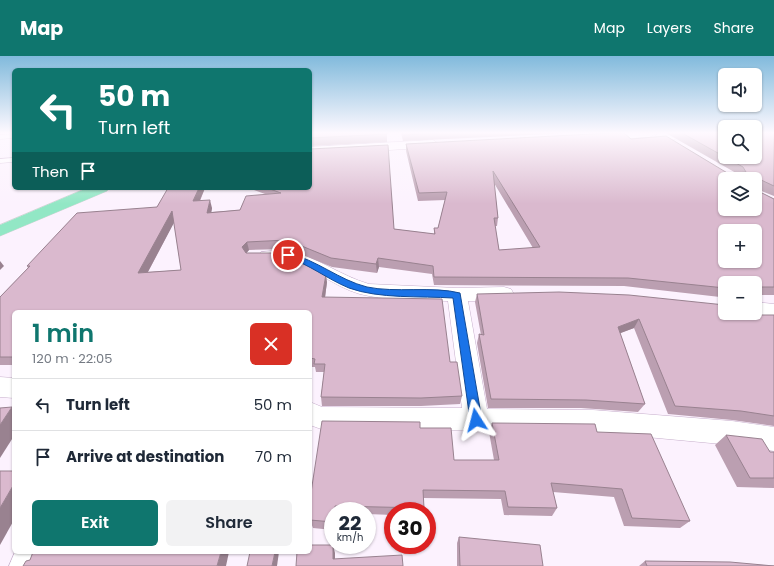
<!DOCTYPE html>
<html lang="en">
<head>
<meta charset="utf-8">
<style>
	body { margin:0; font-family:Poppins,sans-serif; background:#f2f2f3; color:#1f2937; height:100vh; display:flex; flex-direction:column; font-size:15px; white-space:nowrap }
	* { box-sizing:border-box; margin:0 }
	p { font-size:13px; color:#747a83 }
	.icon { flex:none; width:22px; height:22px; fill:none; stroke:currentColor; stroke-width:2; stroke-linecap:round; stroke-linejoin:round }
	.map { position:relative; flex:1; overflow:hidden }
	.side { position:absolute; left:12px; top:254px; width:300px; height:244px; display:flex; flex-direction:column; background:#fff; border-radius:6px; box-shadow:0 1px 3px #0004 }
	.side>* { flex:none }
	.top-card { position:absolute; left:12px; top:12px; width:300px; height:122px; border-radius:6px; box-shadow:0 1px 3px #0004; background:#0f766e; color:#fff; overflow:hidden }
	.tools { position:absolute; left:718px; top:12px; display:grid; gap:8px }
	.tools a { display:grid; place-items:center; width:44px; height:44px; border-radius:6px; background:#fff; box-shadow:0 1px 3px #0004; font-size:20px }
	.speed { position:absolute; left:324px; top:446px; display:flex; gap:8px; font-size:20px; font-weight:700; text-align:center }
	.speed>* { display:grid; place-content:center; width:52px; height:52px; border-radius:50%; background:#fff; box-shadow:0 1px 3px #0004; line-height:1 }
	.speed small { font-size:10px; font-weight:400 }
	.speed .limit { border:6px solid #d22; background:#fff; color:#111 }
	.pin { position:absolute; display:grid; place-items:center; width:34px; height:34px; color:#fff; margin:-17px; border:2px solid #fff; border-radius:50%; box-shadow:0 1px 4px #0007 }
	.me { position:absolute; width:44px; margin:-22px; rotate:351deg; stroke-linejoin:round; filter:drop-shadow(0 0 3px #0008) }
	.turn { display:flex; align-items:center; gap:14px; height:84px; padding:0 20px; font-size:18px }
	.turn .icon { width:52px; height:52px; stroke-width:2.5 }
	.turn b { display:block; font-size:28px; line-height:34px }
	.then { display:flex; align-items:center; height:38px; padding:0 20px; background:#0003; gap:8px; font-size:15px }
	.round { display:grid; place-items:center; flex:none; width:42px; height:42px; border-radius:6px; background:#f2f2f3 }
	.head { display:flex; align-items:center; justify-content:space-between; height:68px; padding:0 20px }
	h1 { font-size:24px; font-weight:600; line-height:30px; color:#0f766e }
	.primary-button { display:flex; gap:8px; margin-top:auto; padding:8px 20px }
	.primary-button a { flex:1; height:46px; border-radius:6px; background:#0f766e; color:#fff; font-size:16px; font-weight:600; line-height:46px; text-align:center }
	.primary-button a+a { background:#f2f2f3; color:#1f2937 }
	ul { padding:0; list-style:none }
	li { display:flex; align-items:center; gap:12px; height:52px; padding:0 20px; border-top:1px solid #e0e1e3 }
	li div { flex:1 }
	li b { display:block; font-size:15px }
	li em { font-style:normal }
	header { display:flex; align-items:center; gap:24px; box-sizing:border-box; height:56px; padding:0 20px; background:#0f766e; color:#fff }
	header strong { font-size:19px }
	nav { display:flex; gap:22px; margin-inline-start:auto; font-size:14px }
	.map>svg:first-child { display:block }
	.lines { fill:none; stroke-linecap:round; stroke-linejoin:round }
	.service-casing { stroke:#c7afcc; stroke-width:1 }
	.minor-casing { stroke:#c7afcc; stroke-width:1 }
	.primary-casing { stroke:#d5d3d6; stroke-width:1 }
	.service { fill:#fff; fill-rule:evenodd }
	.minor { fill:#fff; fill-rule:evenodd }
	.primary { fill:#92e7c5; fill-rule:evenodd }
	.wall { fill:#bb9fb1; fill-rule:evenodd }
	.shaded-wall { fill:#998290 }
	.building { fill:#dab9ce; stroke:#998290; fill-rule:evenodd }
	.route { fill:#1a73e8; stroke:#114b97 }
</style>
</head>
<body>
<header>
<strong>Map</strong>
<nav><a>Map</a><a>Layers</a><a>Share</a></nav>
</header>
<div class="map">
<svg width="774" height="510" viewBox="0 0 774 510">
	<rect width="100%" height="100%" fill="#fcf2fe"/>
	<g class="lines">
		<g class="service-casing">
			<g id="service">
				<path d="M14,78V82L0,83V79Z"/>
				<path d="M14,102V106L0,107V103Z"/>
			</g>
		</g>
		<g class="minor-casing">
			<g id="minor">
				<path d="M594,77H656L650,81L598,84L592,80Z"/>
				<path d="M658,77H692C687,83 661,86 656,80Z"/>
				<path d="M433,84L439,88L437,91L310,99V91Z"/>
				<path d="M288,194C317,201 341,220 369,228L457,232L504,231L511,233L514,238L511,243L504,245H468L487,353L593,354L732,365L774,371V395L732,389L593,376L321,373L310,369V346L322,351L462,352L448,245C422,244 394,245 369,240C342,236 322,217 297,208C285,203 273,207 261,204L258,200L261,196Z"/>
				<path d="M755,246L774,248V262L748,258L755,257Z"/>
				<path d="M0,321L14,322V342L0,341Z"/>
				<path d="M15,496H48L42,510H9Z"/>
			</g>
		</g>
		<g class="primary-casing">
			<path id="primary" d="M87,132H109L107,135L0,180V169Z"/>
		</g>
		<use href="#service" class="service"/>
		<use href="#minor" class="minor"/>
		<use href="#primary" class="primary"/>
	</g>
	<g class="wall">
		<path d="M310,77H387V86L310,90Z"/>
		<path d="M401,77H572L403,85Z"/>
		<path d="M666,77H774V140L759,134L760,136L774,143V239H755V227H725V239H721L720,241L624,230L434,229L432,218L379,211L377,217L332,211L288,193L249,194L246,197L327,226L325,241L450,306L462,340L460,348L421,350H322L321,341L324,316H316L315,311H310V256H14V309H0V241L28,212L27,210L157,151L168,132H205L200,145L212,152L211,156L240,154L265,138L254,134V132H310L394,173L434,178V172H438L445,144L418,145L406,95V88L631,83L729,118L736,117ZM494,127L533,192L499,194L495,170H497L498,162ZM174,166L181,214L148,216L159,195Z"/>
		<path d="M477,238L745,259H774V370L732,364L668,358L634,272L620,277L645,348L638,356L581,352H488L477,287L479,278L481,279L475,246Z"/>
		<path d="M492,367L597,376L690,465L680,472L624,470L614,441L553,436L557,452L552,460L504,459L501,443L423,442V455H393V459L367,458V455H333V474L313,472L310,464L311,455L310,452V443L420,372L454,404H494L489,376Z"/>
		<path d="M726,379L770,396H774V432L737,431L715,389Z"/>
		<path d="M459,481L543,510H457V487Z"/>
		<path d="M645,505L774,510H639Z"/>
	</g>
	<g class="shaded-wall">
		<path d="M199,132H205L196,153L193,145Z"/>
		<path d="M210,144L212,152L210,165L207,157Z"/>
		<path d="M172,155L176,163L143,225L138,217Z"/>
		<path d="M247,186L249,194L245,199L242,191Z"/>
		<path d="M378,202L379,211L377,217L376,208Z"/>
		<path d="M0,205L4,210L0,214Z"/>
		<path d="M326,218L327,226L324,249L322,241Z"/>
		<path d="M639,263L634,272L613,280L618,271Z"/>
		<path d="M12,351L14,353V380L0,402V369Z"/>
		<path d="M14,428V464L0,489V452Z"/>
		<path d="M333,489L335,497V510L333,503Z"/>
		<path d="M221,496H229L226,510H217Z"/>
		<path d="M275,496H279L277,510H272Z"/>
	</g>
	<g class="building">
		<path d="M310,77H387V78L310,82Z"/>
		<path d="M403,77H438L403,79Z"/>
		<path d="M610,77H624L631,83L666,80L729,118L746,116L743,111L725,101H755V77H774V130L759,123L760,136L774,143V231H755V227H725V232L628,222L434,221L433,210L378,202L376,208L331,202L287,184L247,186L242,191L246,197H281L294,200L326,218L322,241L442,243L450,306H457L462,340L421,342L321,341L325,308H314L315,303L310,302V256H14V301H0V241L30,210H27L77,157L157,151L168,132H199L193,145L210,144L207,157L240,154L246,140L281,137L267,132H310V93L388,89L394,173L435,178L434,172H438L447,136L419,137L406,88ZM493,115L540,191L499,194L494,162H498ZM725,123H755V153H725ZM172,155L181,214L138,217ZM725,175H755V205H725Z"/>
		<path d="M682,77H725V101Z"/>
		<path d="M559,236L629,239L725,249V257H743L745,259H774V360L741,355L675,350L639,263L618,271L645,348L586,344L491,343L479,278L484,279L477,238Z"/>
		<path d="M12,351L0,369V352Z"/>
		<path d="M322,365L420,366V372H451L454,404H499L492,367L595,368L597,376L651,378L690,465L632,462L622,433L551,427L557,452L508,451L505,435L423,434L424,452L335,450V455H333V466L310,464L311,449H310V443Z"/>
		<path d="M726,379L762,383L770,396H774V422H750Z"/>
		<path d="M0,415H14V428L0,452Z"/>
		<path d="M459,481L540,489L543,510H460Z"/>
		<path d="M310,489H333V503L402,499L403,510H296L297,496H310Z"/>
		<path d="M33,496H221L217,510H23L26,505L30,504Z"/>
		<path d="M250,496H275L272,510H247Z"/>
		<path d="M645,505L730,506L774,510H647Z"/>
	</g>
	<linearGradient id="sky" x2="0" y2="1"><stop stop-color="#81badc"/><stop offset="0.52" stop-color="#fef9ff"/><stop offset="1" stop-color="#fef9ff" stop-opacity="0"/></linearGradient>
	<rect width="774" height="148" fill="url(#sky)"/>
	<path class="route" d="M288,197C317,204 339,224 367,231C395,237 433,230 460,237L482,364L480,368L476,369L472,368L470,364L453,242C421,240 379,243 349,232C327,223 309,208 286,201L284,199Z"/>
</svg>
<div class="tools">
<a><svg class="icon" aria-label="sound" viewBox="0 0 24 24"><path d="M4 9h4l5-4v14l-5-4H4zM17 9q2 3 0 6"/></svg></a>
<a><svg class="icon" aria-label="search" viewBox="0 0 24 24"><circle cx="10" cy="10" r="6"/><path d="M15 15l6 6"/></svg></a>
<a><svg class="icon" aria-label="layers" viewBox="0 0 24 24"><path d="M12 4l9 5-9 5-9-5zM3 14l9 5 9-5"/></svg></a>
<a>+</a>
<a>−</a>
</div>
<div class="speed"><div>22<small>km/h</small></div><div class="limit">30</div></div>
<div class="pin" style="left:288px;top:199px;background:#d93025"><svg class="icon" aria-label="arrive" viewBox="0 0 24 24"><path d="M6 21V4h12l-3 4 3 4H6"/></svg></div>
<svg class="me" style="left:476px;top:364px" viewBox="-20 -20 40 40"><path d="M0-17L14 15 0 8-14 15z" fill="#1a73e8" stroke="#fff" stroke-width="4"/></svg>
<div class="top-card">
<div class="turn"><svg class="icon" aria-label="left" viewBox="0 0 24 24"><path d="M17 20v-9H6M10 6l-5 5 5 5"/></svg><div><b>50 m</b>Turn left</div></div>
<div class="then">Then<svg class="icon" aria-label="arrive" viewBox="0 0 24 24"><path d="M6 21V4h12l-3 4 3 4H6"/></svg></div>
</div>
<section class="side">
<div class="head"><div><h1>1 min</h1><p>120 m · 22:05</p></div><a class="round" style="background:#d93025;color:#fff"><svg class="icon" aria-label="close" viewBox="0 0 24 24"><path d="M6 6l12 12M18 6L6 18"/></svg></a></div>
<ul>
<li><svg class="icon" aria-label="left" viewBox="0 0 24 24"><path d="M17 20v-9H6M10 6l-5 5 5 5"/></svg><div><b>Turn left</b></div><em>50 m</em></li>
<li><svg class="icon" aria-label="arrive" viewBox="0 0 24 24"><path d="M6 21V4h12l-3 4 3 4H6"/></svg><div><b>Arrive at destination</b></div><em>70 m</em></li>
</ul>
<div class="primary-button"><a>Exit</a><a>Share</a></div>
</section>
</div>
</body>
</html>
